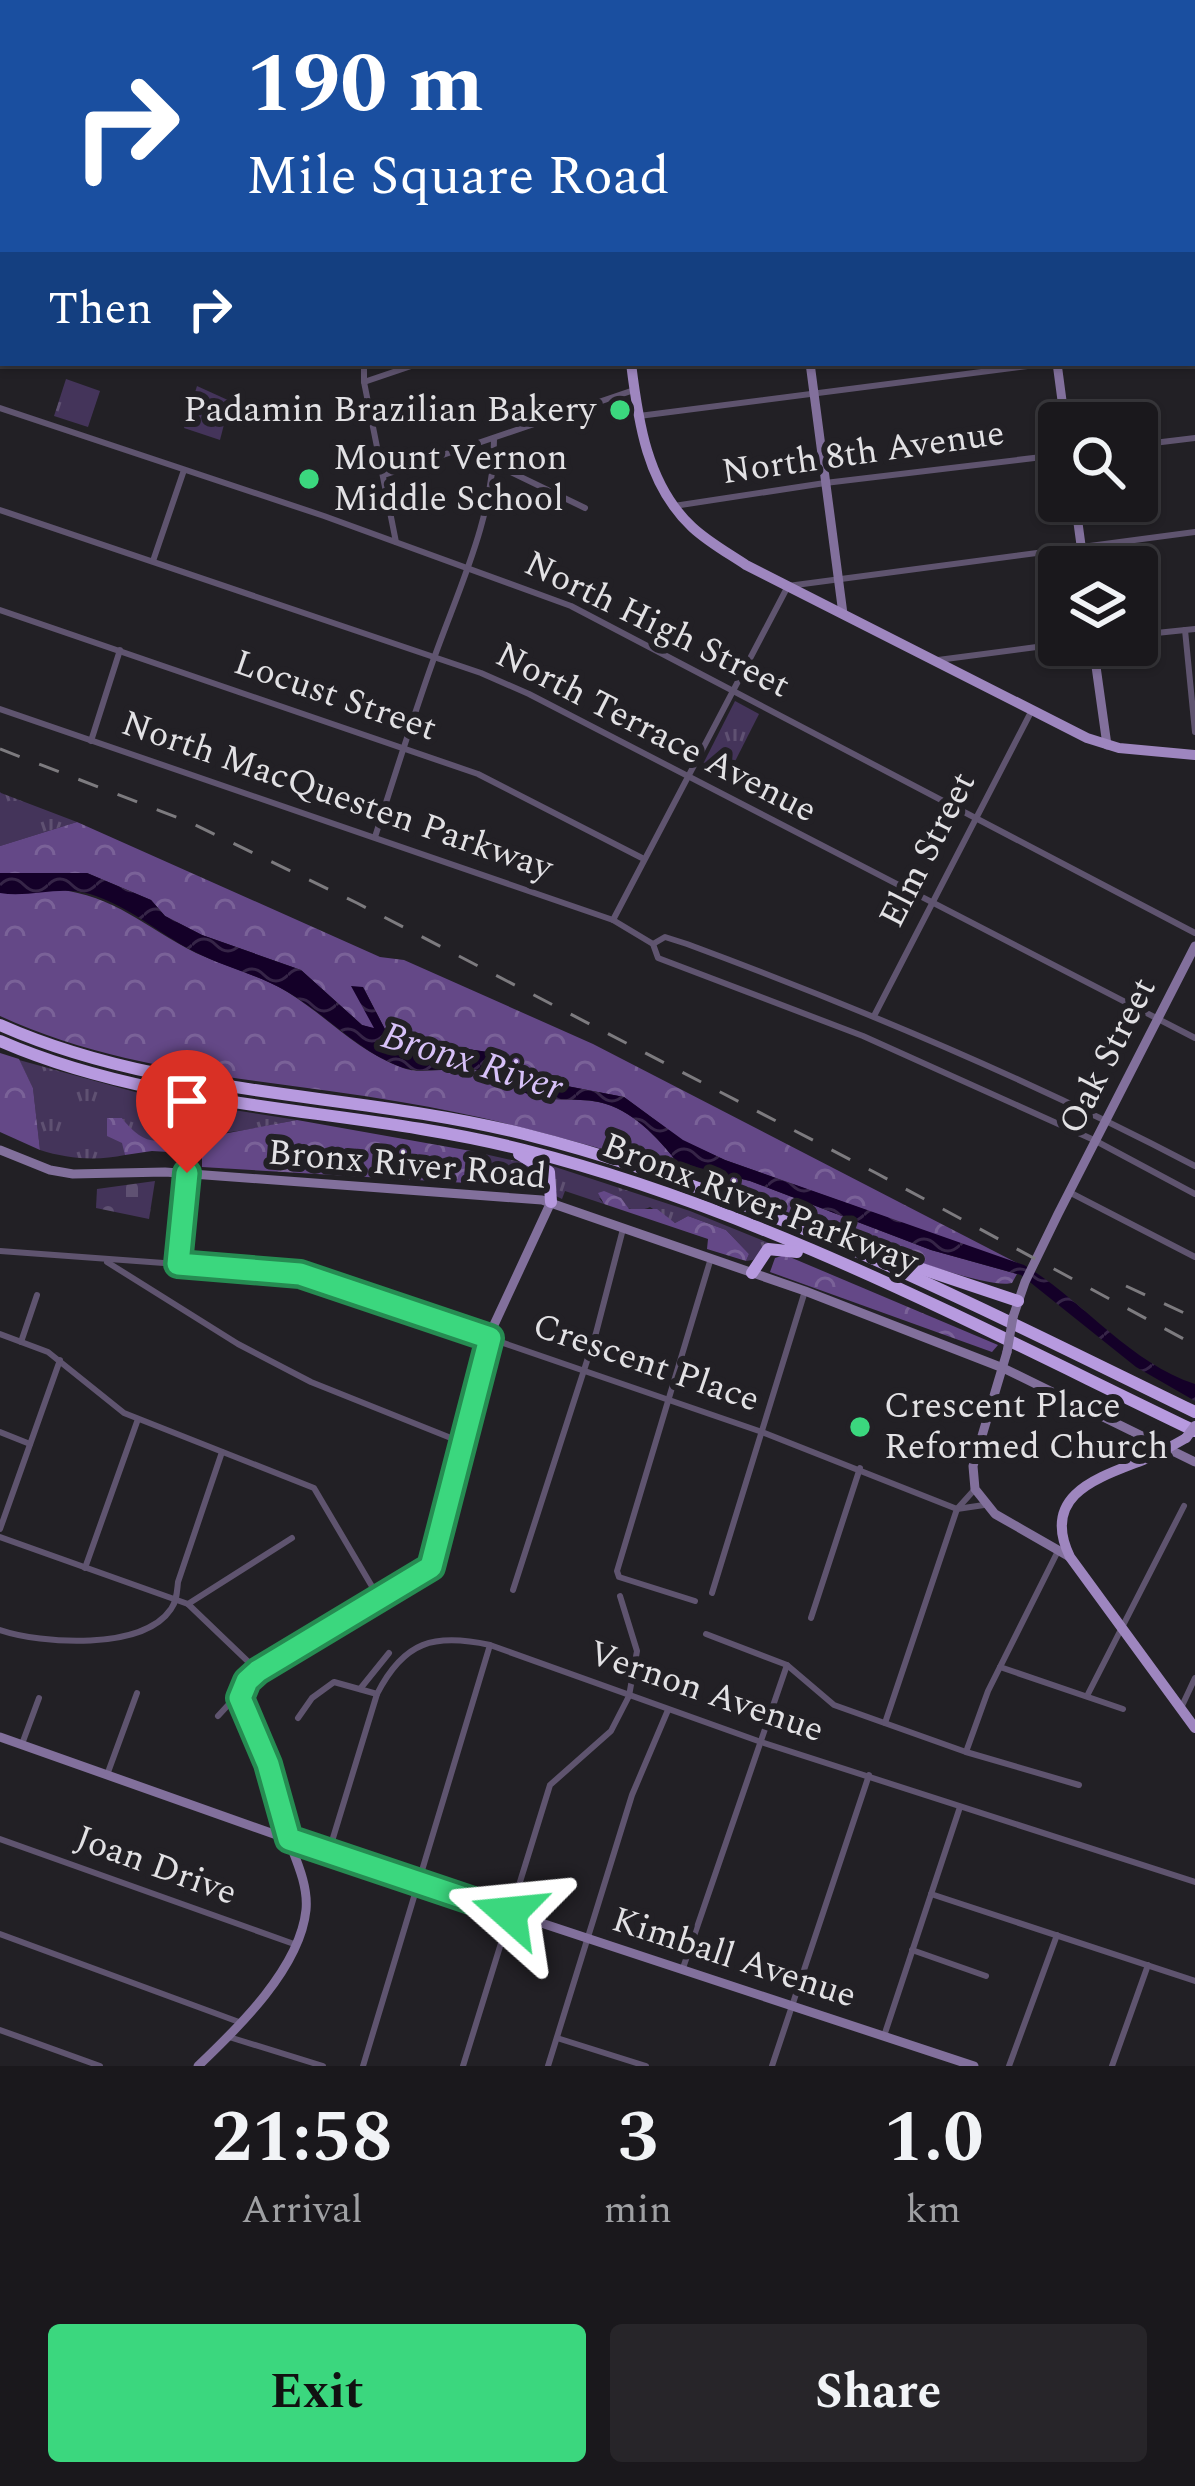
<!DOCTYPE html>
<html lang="en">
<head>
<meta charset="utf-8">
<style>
	body { margin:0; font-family:Spectral,serif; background:#272529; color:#f1f3f6; height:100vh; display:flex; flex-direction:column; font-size:45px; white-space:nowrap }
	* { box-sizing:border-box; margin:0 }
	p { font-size:39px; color:#9fa0a3 }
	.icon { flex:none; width:66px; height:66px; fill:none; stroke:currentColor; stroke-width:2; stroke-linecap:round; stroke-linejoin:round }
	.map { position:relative; height:2066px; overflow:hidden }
	.details { display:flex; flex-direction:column; background:#1a181c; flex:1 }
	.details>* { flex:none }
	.hud { position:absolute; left:0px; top:0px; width:1197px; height:366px; box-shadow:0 3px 9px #0004,0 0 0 3px #38373b; background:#1a4fa0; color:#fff; overflow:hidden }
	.fabs { position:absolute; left:1038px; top:402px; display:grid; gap:24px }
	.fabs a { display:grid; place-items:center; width:120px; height:120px; border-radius:12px; background:#1a181c; box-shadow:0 3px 9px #0004,0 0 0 3px #38373b; font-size:60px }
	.pin { position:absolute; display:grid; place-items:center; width:102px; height:102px; color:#fff; margin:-123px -51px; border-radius:50% 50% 50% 0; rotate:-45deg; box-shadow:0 0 12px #0007 }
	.pin .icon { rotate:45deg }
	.me { position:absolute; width:132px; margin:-66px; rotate:288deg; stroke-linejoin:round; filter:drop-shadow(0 0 9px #0008) }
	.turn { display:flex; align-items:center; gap:42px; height:252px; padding:0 48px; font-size:54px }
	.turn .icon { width:156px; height:156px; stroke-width:2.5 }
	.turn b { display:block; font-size:84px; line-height:102px }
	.then { display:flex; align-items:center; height:114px; padding:0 48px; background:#0003; gap:24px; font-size:45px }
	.eta { display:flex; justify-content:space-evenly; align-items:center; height:204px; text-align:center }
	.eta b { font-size:72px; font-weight:700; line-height:84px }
	.button { display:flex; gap:24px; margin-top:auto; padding:24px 48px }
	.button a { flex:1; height:138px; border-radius:12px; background:#3bd77e; color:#111; font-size:48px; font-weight:700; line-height:138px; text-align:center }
	.button a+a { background:#272529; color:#f1f3f6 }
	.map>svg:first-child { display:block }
	.grass { fill:url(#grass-tufts) }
	.forest { fill:url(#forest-crowns) }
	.cemetery { fill:url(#cemetery-stones) }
	.pitch { fill:#44345a }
	.water { fill:url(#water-waves) }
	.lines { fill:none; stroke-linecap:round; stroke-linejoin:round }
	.secondary-tunnel { stroke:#3f3d42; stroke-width:9; stroke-dasharray:9 4.5; stroke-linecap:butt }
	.street { stroke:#5f546f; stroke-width:6 }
	.secondary { stroke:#82709c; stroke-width:9 }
	.primary { stroke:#9e86bf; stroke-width:10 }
	.highway { stroke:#b79adf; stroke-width:12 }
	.rail { stroke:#7d7b7f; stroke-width:3; stroke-dasharray:21 21; stroke-linecap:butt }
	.secondary-bridge { stroke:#82709c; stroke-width:9 }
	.primary-bridge { stroke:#9e86bf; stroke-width:10 }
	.route-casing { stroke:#268c52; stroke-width:30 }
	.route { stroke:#3bd77e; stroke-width:21 }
	.poi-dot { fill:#3bd77e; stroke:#222025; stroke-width:4.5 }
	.labels { text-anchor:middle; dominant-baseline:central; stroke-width:12; stroke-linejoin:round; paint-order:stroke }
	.poi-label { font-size:36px; fill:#e2e1e4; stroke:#222025; text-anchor:start }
	.street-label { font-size:36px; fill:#e2e1e4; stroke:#222025 }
	.water-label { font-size:39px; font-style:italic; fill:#d7c1f8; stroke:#222025 }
</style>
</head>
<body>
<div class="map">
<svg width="1195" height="2066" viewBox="0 0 1195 2066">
	<defs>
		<pattern id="grass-tufts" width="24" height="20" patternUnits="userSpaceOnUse" patternTransform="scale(3)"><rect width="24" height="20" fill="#44345a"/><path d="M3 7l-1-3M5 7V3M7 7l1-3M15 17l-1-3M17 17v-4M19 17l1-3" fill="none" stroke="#5f5172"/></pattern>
		<pattern id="forest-crowns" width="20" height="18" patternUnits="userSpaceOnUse" patternTransform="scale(3)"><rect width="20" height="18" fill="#644887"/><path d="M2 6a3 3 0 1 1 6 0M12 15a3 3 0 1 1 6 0" fill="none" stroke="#7a6298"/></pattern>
		<pattern id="cemetery-stones" width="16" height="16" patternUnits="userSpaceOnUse" patternTransform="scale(3)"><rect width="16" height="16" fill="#44345a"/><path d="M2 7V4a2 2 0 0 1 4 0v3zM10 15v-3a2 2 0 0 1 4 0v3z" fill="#5f5172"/></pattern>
		<pattern id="water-waves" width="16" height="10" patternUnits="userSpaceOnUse" patternTransform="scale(3)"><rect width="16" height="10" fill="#140028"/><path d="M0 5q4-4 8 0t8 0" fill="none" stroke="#362547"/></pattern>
	</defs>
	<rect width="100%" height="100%" fill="#222025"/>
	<g class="grass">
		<path d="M66,379L100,391L88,427L54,416Z"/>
		<path d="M735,701L759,714L725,781L701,768Z"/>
		<path d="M0,792L1,793L77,822L0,846Z"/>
		<path d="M19,1060L157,1098L297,1120C259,1127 224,1136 185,1134C173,1133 164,1144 150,1142C136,1139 130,1129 122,1118L125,1155C97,1161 68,1159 40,1150L33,1088Z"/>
		<path d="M471,1151L534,1165L543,1171L546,1189L484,1184L493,1172Z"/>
		<path d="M546,1164L690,1211L769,1243L753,1260L746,1261L749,1254L726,1230L688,1216L675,1223L650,1207C635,1215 614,1203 599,1198L604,1204L565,1191L562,1199L556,1196L554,1174Z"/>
	</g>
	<g class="forest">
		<path d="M77,822L380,957L404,960L593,1044L1021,1265L725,1160L683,1141L624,1097L546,1082L488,1052L460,1048L421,1052L405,1048L388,1035L363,987L375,1029L362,1025L301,970L202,935L165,916L151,900L87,873H0V846Z"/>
		<path d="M55,889C117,896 144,927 196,953C226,967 260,975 289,993C329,1018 358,1052 403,1068C420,1075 454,1066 476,1070C495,1073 508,1086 526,1093C550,1103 574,1097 598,1102C632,1109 657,1137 677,1162L676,1170C585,1144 494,1117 401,1102C266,1079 126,1074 0,1016V893Z"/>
		<path d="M0,1053L19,1059L33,1088L40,1150L0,1132Z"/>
		<path d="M107,1118H122C140,1141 155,1148 182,1132L207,1137L297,1120L471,1151L494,1173L484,1184L202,1167V1154L152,1151L125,1155L122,1143L107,1136Z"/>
		<path d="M706,1171L750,1181L931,1250L1017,1274L1012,1283C975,1293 758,1199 708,1180Z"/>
		<path d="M604,1191L621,1198L629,1209H657L675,1223L688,1216L726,1230L749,1254L746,1261L707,1249L708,1239L604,1204L598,1193Z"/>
		<path d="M785,1255L998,1345L992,1352L770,1272L775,1258Z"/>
	</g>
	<path class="cemetery" d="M155,1181L149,1219L96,1208L97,1189Z"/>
	<path class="pitch" d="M197,386L230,401L220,440L184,428Z"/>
	<path class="water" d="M0,873H87L151,900L165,916L202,935L301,970L362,1025L374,1028L351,986L363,987L388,1035L405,1048L421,1052L460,1048L488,1052L546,1082L624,1097L683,1140L725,1160L1024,1265C1083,1300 1128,1362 1195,1384V1401L1136,1367L1021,1275L931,1250L750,1181L677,1162C657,1137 633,1110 599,1102C575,1097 551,1103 528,1094C510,1088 497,1074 479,1070C452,1064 423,1076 398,1066C354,1048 326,1014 286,991C257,974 223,967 193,951C158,933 129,906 90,894C60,885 30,898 0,893Z"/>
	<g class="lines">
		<path class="secondary-tunnel" d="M1007,0V3"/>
		<g class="street">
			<path d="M92,0L93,3"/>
			<path d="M188,0V3"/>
			<path d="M283,0V3"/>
			<path d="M379,0L380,3"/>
			<path d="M474,0L475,3"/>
			<path d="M764,0L765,3"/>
			<path d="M0,25L3,29"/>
			<path d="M1194,154H1195"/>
			<path d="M0,209L3,210"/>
			<path d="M1194,250H1195"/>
			<path d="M0,307L3,308"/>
			<path d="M1194,344H1195"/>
			<path d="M364,363V382L396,542"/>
			<path d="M364,382L420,363"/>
			<path d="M0,408L324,516L571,606L1195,933"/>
			<path d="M639,416L1051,363"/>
			<path d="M1137,445L1195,438"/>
			<path d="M494,464L585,508"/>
			<path d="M384,475L634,390"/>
			<path d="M674,506L825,483L1059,455"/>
			<path d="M0,510L481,673L529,694L1195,1038"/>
			<path d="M153,561L184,470"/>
			<path d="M0,610L478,774L642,858"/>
			<path d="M1185,630L1195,732"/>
			<path d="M1137,635L1195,629"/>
			<path d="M938,660L1059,644"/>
			<path d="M0,709L613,920L653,944L658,958L863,1036L1094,1140L1195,1194"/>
			<path d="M91,741L120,650"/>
			<path d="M375,837C394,778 412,720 433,661C458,590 494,518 494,440"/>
			<path d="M613,920L788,586L1195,532"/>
			<path d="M653,944L665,937L687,944C860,1008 1031,1080 1195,1166"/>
			<path d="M874,1016L1032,710"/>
			<path d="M1069,1192L1195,1257"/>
			<path d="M0,1251L300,1273L762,1432L957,1509L984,1505"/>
			<path d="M107,1262L238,1344L311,1382L461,1442"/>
			<path d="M178,1264L187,1173"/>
			<path d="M0,1334L48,1352L124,1413L314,1488L380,1600"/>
			<path d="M21,1342L37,1295"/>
			<path d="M0,1432L30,1444"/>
			<path d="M0,1529L60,1360"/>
			<path d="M0,1537L188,1604L258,1671"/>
			<path d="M85,1568L138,1419"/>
			<path d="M513,1590L596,1333L623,1229"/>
			<path d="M712,1593L805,1291"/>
			<path d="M695,1601L619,1577L617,1571L711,1258"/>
			<path d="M188,1604L292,1538"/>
			<path d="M811,1618L860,1468"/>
			<path d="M0,1630C41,1644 143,1651 171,1609C177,1601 177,1591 178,1582L222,1452"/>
			<path d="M706,1634L787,1665L834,1705L966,1752L1079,1785"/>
			<path d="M1000,1667L1123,1709"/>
			<path d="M360,1689L389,1653"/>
			<path d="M1087,1696L1184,1506"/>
			<path d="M1181,1708L1195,1678"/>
			<path d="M218,1716L241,1691"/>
			<path d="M298,1718L312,1698L334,1682L377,1694"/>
			<path d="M885,1723L957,1509L975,1489"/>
			<path d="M22,1744L39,1698"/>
			<path d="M966,1752L988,1691L1059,1549"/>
			<path d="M107,1775L137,1693"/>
			<path d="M0,1839L294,1944"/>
			<path d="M329,1851L377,1694C404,1641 434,1633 490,1645L761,1742L1195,1882"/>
			<path d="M931,1894L1195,1981"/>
			<path d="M0,1934L239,2022"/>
			<path d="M912,1950L986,1976"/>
			<path d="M683,1968L787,1665"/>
			<path d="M0,2030L100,2066"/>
			<path d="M884,2036L960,1807"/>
			<path d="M229,2037L323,2066"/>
			<path d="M557,2038L646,2066"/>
			<path d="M363,2066L490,1645"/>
			<path d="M463,2066L550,1785L611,1731L629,1696L637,1651L620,1596"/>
			<path d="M548,2066L632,1795L668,1710"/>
			<path d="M772,2066L869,1775"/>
			<path d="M1009,2066L1057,1935"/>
			<path d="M1112,2066L1148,1965"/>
		</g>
		<g class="secondary">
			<path d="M856,3L869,0"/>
			<path d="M1194,56H1195"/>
			<path d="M0,154H3"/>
			<path d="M810,363L843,614"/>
			<path d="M1057,363L1065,423"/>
			<path d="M1075,501L1084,567"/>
			<path d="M1093,645L1107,745"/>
			<path d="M0,1150L50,1170L73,1174L165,1172L542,1200L805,1291L1003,1368L1195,1462"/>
			<path d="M1013,1317L1025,1282L1058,1214L1195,946"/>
			<path d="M1007,1352L973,1466L975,1489L995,1514L1070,1557"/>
			<path d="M0,1737L305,1845L974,2066"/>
			<path d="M198,2066C238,2028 300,1968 306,1910C309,1880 290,1849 282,1821C277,1804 274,1785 269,1768C261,1743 238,1717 241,1691C266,1645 391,1608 433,1564L455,1461L493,1327L551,1202"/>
		</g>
		<g class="primary">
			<path d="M571,0V3"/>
			<path d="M631,363C638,421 647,485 692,527C708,542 728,553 746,565L1087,738L1119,748L1195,755"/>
			<path d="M1186,1438C1172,1446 1158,1454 1143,1460C1097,1478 1040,1495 1070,1557L1195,1728"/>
		</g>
		<g class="highway">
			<path d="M0,1025C164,1098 351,1091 524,1134C759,1193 978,1307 1195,1412"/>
			<path d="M0,1041C165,1113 352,1106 524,1150C759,1209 978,1327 1195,1431"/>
			<path d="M519,1154L549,1172L551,1202"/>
			<path d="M871,1252L1018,1301"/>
			<path d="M752,1273L768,1249L797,1252"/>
		</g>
		<g class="rail">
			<path d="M0,749L189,822L357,903L876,1173L1195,1345"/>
			<path d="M1126,1286L1195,1318"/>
		</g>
		<path class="secondary-bridge" d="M1007,1352L1013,1317"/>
		<path class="primary-bridge" d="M1186,1438L1195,1426"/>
	</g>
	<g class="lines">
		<g class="route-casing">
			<path id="route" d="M187,1173L178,1264L300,1274L490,1338L431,1567L258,1671L247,1681L240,1698L268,1764L289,1839L509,1913"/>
		</g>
		<use href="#route" class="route"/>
	</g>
	<g class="poi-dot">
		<circle cx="620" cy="410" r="12"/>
		<circle cx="309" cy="479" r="12"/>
		<circle cx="860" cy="1427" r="12"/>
	</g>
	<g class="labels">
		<g class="poi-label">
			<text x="596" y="410" text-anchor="end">Padamin Brazilian Bakery</text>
			<text x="333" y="458">Mount Vernon<tspan x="333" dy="41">Middle School</tspan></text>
			<text x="884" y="1406">Crescent Place<tspan x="884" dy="41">Reformed Church</tspan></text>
		</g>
		<g class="street-label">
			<text transform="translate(863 453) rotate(-8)">North 8th Avenue</text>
			<text transform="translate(657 625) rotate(26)">North High Street</text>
			<text transform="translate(335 696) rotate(19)">Locust Street</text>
			<text transform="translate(656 733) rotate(27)">North Terrace Avenue</text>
			<text transform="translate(337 796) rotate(19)">North MacQuesten Parkway</text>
			<text transform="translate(928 850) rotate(-63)">Elm Street</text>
			<text transform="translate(1108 1056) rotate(-63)">Oak Street</text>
			<text transform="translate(407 1165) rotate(5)">Bronx River Road</text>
			<text transform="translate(760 1204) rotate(21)">Bronx River Parkway</text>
			<text transform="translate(646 1363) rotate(19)">Crescent Place</text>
			<text transform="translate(706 1692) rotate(19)">Vernon Avenue</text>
			<text transform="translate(156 1866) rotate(20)">Joan Drive</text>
			<text transform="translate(734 1958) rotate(18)">Kimball Avenue</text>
		</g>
		<g class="water-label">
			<text transform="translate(472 1062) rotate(17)">Bronx River</text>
		</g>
	</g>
</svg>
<div class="fabs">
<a><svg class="icon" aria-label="search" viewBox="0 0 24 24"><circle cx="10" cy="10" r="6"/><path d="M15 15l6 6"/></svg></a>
<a><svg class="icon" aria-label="layers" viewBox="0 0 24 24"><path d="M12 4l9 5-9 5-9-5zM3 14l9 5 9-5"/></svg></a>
</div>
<div class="pin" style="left:187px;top:1173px;background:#d93025"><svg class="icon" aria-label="arrive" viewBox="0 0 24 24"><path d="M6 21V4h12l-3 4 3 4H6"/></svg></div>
<svg class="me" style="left:509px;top:1913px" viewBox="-20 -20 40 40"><path d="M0-17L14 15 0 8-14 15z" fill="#3bd77e" stroke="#fff" stroke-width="4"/></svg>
<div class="hud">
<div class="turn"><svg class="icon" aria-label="right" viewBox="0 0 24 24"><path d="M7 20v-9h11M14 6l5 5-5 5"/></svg><div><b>190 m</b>Mile Square Road</div></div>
<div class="then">Then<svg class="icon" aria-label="right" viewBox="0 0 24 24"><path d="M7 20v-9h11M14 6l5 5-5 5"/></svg></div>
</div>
</div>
<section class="details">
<div class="eta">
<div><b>21:58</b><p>Arrival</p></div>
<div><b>3</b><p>min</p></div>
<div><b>1.0</b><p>km</p></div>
</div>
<div class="button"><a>Exit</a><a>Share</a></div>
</section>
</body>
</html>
